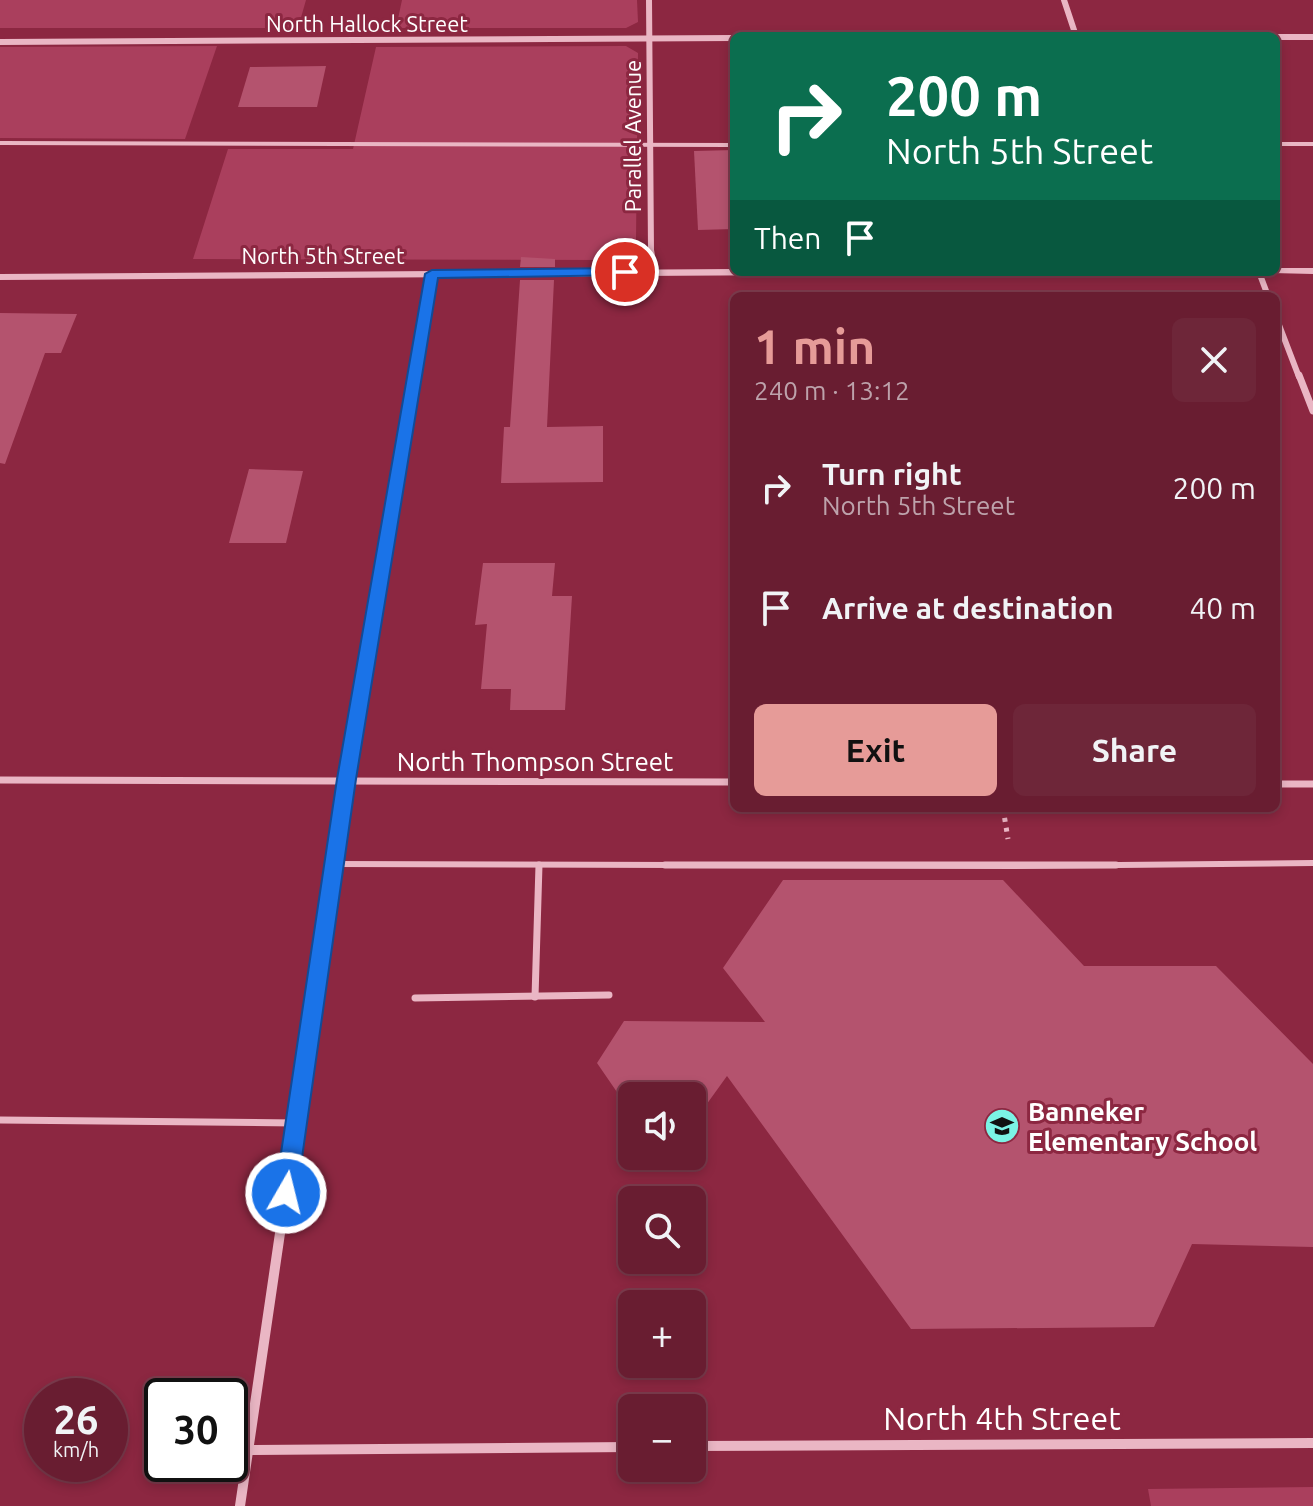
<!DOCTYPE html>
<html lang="en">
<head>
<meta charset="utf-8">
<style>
	body { margin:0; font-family:Ubuntu,sans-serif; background:#6e2639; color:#f1f3f6; height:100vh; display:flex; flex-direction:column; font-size:30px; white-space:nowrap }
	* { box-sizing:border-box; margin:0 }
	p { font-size:26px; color:#bda2ab }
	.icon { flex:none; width:44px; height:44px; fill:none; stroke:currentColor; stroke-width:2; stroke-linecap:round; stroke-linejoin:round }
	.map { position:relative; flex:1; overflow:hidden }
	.panel { position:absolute; left:730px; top:292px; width:550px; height:520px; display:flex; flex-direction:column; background:#691d31; border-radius:12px; box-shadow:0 4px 12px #0003,0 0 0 2px #7c3b4d }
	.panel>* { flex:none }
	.hud { position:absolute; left:730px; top:32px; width:550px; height:244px; border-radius:12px; box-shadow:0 4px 12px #0003,0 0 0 2px #7c3b4d; background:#0b6e4f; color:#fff; overflow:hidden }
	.tools { position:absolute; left:618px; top:1082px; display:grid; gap:16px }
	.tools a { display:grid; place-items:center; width:88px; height:88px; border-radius:12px; background:#691d31; box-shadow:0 4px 12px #0003,0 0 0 2px #7c3b4d; font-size:40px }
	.speed { position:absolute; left:24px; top:1378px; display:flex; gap:16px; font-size:40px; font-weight:700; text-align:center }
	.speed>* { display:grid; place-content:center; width:104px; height:104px; border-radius:50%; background:#691d31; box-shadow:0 4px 12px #0003,0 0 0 2px #7c3b4d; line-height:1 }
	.speed small { font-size:20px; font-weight:400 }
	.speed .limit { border:4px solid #111; border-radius:12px; background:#fff; color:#111 }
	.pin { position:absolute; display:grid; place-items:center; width:68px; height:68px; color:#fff; margin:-34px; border:4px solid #fff; border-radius:50%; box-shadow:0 2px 8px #0007 }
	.me { position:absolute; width:88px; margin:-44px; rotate:8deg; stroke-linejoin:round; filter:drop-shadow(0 0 6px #0008) }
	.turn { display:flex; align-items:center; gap:28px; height:168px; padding:0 24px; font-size:36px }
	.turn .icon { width:104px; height:104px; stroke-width:2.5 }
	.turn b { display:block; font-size:56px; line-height:68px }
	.then { display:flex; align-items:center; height:76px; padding:0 24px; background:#0003; gap:16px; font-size:30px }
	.round { display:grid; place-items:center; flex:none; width:84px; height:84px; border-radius:12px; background:#6e2639 }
	.headline { display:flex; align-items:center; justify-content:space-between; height:136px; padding:0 24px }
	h1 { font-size:48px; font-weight:600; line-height:60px; color:#e69b98 }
	.primary-button { display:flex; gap:16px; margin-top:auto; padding:16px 24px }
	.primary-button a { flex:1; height:92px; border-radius:12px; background:#e69b98; color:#111; font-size:32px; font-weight:600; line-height:92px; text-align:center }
	.primary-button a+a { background:#6e2639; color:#f1f3f6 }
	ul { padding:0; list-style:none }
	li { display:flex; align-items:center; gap:24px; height:120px; padding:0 24px }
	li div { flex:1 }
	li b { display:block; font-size:30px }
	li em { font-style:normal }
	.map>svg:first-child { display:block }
	.green { fill:#aa3f5d }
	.building { fill:#b4536e }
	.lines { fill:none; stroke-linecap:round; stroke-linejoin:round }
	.path { stroke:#eab6c4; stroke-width:5; stroke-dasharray:4 6; stroke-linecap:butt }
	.service-far2 { stroke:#eab6c4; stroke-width:4 }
	.service-far1 { stroke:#eab6c4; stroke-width:6 }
	.service { stroke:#eab6c4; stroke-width:7 }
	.minor-far2 { stroke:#eab6c4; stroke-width:6 }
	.minor-far1 { stroke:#eab6c4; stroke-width:7 }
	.minor { stroke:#eab6c4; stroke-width:10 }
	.tertiary { fill:#eab6c4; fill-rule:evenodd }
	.route { fill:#1a73e8; stroke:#114b97; stroke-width:2 }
	.labels { text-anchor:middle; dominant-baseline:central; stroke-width:6; stroke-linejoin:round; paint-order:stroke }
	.far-street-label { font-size:22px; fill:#fff; stroke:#8c2741 }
	.street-label { font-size:26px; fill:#fff; stroke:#8c2741 }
	.poi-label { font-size:26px; font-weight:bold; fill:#fff; stroke:#8c2741; text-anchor:start }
	.near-street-label { font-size:32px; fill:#fff; stroke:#8c2741 }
</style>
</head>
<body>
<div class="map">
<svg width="1313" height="1506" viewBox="0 0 1313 1506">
	<rect width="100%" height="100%" fill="#8c2741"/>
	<g class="green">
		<path d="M0,0H306L298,28H0Z"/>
		<path d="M402,0H637L638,22L626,28H396Z"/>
		<path d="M217,46L185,139L0,138V47Z"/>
		<path d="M626,46L638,53L636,240L631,254L606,260L193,259L228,149H353L376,47Z"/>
		<path d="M1313,1487V1506H1151L1148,1489Z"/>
	</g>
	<g class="building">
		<path d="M326,66L317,107H238L250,67Z"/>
		<path d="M734,150V229L698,230L694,151Z"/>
		<path d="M521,257L555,259V267H520Z"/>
		<path d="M520,280H554L547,427L603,426V482L501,483L504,427H510Z"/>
		<path d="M0,313L77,314L61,353H45L5,464L0,463Z"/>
		<path d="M249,469L303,471L286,543H229Z"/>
		<path d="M483,563H555L552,596H572L565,710H510L511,689H481L487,624L475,625Z"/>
		<path d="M783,880H1003L1084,966H1216L1313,1064V1247L1192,1244L1154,1327L911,1329L727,1076L696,1119H692V1096H632V1114L597,1063L624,1021L765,1022L723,968Z"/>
	</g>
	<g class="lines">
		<path class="path" d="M1003,808L1008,839"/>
		<g class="service-far2">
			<path d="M0,143L734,145"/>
			<path d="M1276,144H1313"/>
		</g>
		<path class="service-far1" d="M335,864L1014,866L1313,863"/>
		<g class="service">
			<path d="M665,865H1116"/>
			<path d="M535,997L539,865"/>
			<path d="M415,998L609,995"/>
			<path d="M0,1120L296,1123"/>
		</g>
		<g class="minor-far2">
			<path d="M649,0L651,250L655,272"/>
			<path d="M1064,0L1076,36"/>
			<path d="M1276,37H1313"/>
			<path d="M0,42L734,38"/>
			<path d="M1259,272L1268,296"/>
			<path d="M1276,317L1299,377"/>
			<path d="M415,377L432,274"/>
		</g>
		<g class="minor-far1">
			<path d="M1299,375L1313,411"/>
			<path d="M0,780L734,782"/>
			<path d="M1276,784H1313"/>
			<path d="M334,867L415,375"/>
		</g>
		<g class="minor">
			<path d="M692,1446L1313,1443"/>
			<path d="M248,1450L632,1447"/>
			<path d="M240,1506L334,865"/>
		</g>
		<g class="tertiary">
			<path d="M1276,268H1313V274L1272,273L1276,272Z"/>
			<path d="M734,269V272H796L791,275L0,280V274Z"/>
		</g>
	</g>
	<path class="route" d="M625,268L632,272L630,275L438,278L356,779L297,1193L294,1199L286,1202L278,1199L275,1193L337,779L425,274L432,270Z"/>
	<defs>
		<g id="school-disc" transform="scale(1.8)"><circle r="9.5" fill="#7bf3e5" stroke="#8c2741"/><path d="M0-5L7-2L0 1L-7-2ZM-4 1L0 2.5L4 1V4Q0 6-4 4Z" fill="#111"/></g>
	</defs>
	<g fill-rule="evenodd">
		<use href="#school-disc" x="1002" y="1126"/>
	</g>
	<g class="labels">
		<g class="far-street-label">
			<text x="367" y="23">North Hallock Street</text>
			<text transform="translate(632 136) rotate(-90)">Parallel Avenue</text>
			<text x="323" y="255">North 5th Street</text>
		</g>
		<g class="street-label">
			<text x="535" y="761">North Thompson Street</text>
		</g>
		<g class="poi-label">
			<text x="1028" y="1111">Banneker<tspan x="1028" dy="30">Elementary School</tspan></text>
		</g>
		<g class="near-street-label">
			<text x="1002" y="1418">North 4th Street</text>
		</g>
	</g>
</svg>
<div class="tools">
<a><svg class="icon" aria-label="sound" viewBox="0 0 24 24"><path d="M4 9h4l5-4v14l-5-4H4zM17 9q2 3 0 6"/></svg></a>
<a><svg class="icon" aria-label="search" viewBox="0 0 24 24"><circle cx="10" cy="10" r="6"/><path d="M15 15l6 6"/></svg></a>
<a>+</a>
<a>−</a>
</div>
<div class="speed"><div>26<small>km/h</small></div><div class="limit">30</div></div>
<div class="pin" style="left:625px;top:272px;background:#d93025"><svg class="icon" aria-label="arrive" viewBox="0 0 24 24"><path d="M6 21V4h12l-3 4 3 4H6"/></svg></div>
<svg class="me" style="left:286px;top:1193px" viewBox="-20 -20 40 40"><circle r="17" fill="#1a73e8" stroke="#fff" stroke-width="3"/><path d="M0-11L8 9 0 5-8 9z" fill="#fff"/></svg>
<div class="hud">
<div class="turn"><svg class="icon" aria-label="right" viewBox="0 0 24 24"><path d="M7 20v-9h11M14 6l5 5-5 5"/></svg><div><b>200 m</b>North 5th Street</div></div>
<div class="then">Then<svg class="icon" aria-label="arrive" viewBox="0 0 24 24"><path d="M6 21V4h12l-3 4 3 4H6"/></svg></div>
</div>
<section class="panel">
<div class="headline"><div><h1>1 min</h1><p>240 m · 13:12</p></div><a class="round"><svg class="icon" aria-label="close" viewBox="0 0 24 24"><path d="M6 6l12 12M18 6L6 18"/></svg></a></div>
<ul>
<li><svg class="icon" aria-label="right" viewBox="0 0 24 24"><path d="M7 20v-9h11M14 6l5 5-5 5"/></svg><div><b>Turn right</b><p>North 5th Street</p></div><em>200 m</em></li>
<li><svg class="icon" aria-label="arrive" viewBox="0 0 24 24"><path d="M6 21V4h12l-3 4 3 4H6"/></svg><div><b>Arrive at destination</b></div><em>40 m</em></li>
</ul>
<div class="primary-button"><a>Exit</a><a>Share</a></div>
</section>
</div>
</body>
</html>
